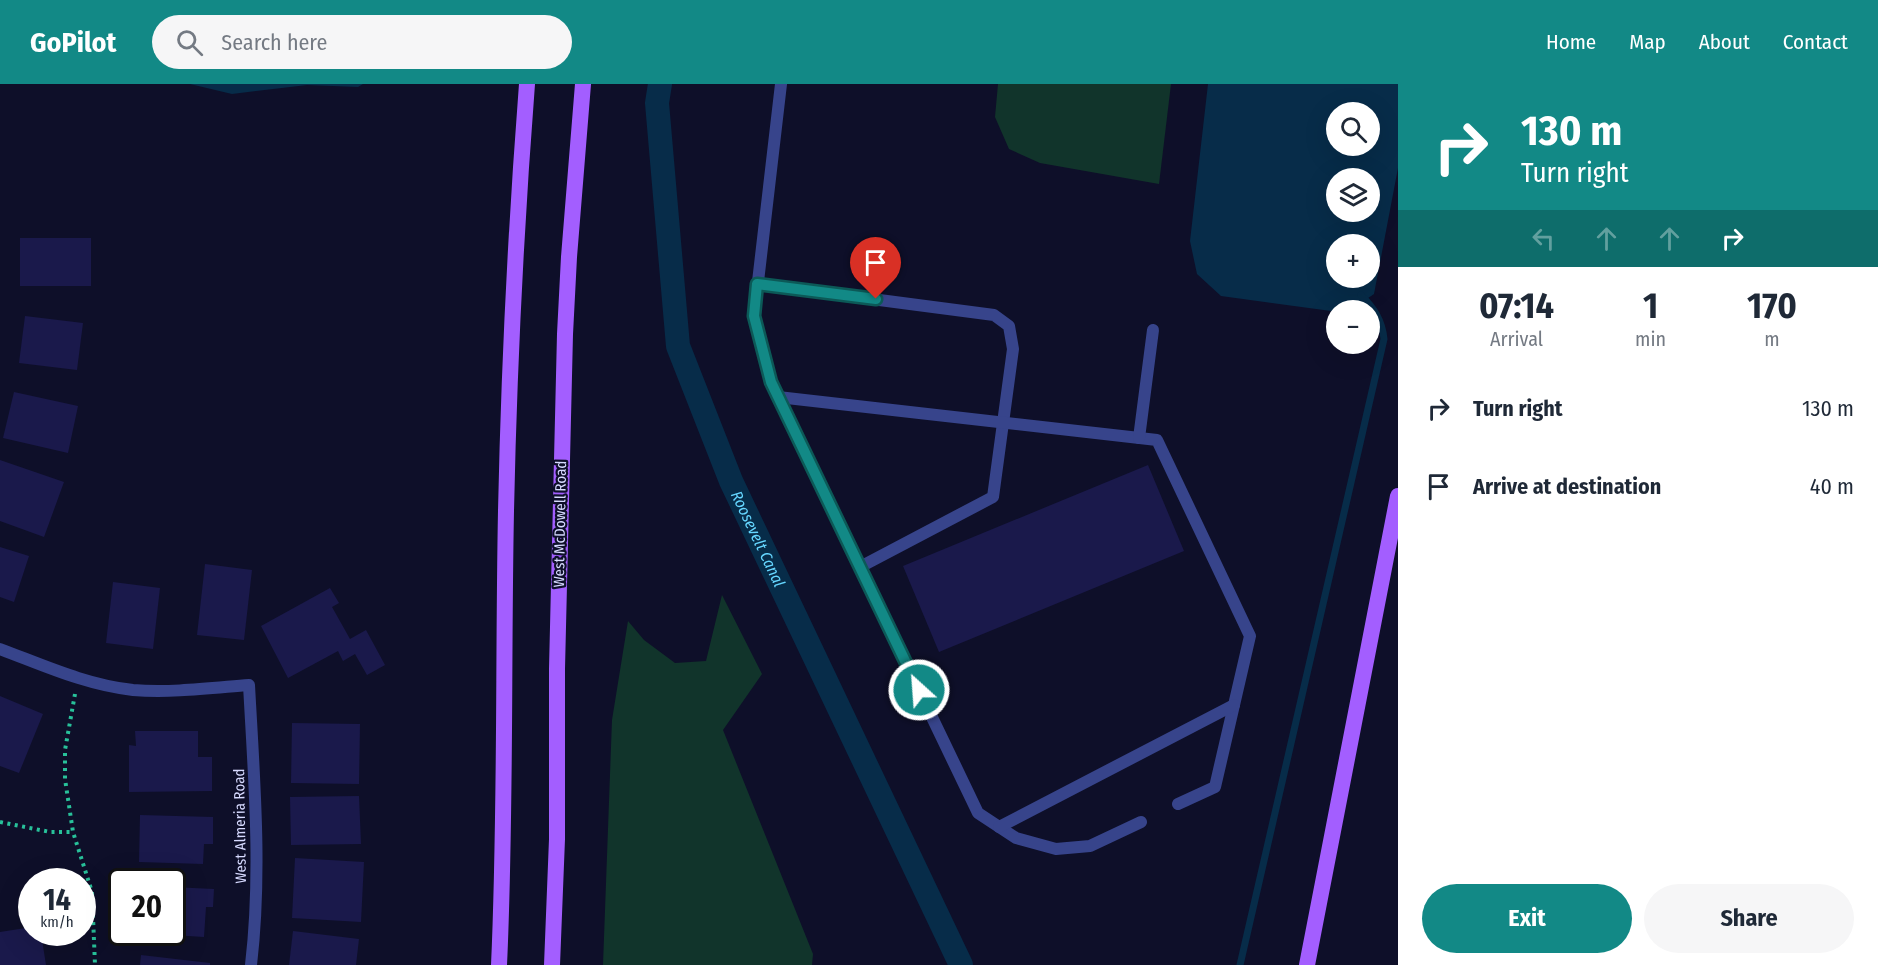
<!DOCTYPE html>
<html lang="en">
<head>
<meta charset="utf-8">
<style>
	body { margin:0; font-family:"Fira Sans Condensed",sans-serif; background:#f6f6f7; color:#1f2937; height:100vh; display:flex; flex-direction:column; font-size:22px; white-space:nowrap }
	* { box-sizing:border-box; margin:0 }
	p { font-size:20px; color:#747a83 }
	.icon { flex:none; width:33px; height:33px; fill:none; stroke:currentColor; stroke-width:2; stroke-linecap:round; stroke-linejoin:round }
	.map { position:relative; flex:1; overflow:hidden }
	.panel { display:flex; flex-direction:column; background:#fff; width:480px }
	.panel>* { flex:none }
	.guide { background:#128986; color:#fff; overflow:hidden }
	.fabs { position:absolute; left:1326px; top:18px; display:grid; gap:12px }
	.fabs a { display:grid; place-items:center; width:54px; height:54px; border-radius:50%; background:#fff; box-shadow:0 6px 24px #0002; font-size:30px }
	.speed { position:absolute; left:18px; top:784px; display:flex; gap:12px; font-size:30px; font-weight:700; text-align:center }
	.speed>* { display:grid; place-content:center; width:78px; height:78px; border-radius:50%; background:#fff; box-shadow:0 6px 24px #0002; line-height:1 }
	.speed small { font-size:15px; font-weight:400 }
	.speed .limit { border:3px solid #111; border-radius:9px; background:#fff; color:#111 }
	.pin { position:absolute; display:grid; place-items:center; width:51px; height:51px; color:#fff; margin:-62px -26px; border-radius:50% 50% 50% 0; rotate:-45deg; box-shadow:0 0 6px #0007 }
	.pin .icon { rotate:45deg }
	.me { position:absolute; width:66px; margin:-33px; rotate:334deg; stroke-linejoin:round; filter:drop-shadow(0 0 4px #0008) }
	.turn { display:flex; align-items:center; gap:21px; height:126px; padding:0 24px; font-size:27px }
	.turn .icon { width:78px; height:78px; stroke-width:2.5 }
	.turn b { display:block; font-size:42px; line-height:51px }
	.lanes { display:flex; align-items:center; height:57px; padding:0 24px; background:#0003; justify-content:center; gap:30px; direction:ltr }
	.lanes .off { opacity:.35 }
	.eta { display:flex; justify-content:space-evenly; align-items:center; height:102px; text-align:center }
	.eta b { font-size:36px; font-weight:700; line-height:42px }
	.cta { display:flex; gap:12px; margin-top:auto; padding:12px 24px }
	.cta a { flex:1; height:69px; border-radius:36px; background:#128986; color:#fff; font-size:24px; font-weight:700; line-height:69px; text-align:center }
	.cta a+a { background:#f6f6f7; color:#1f2937 }
	ul { padding:0; list-style:none }
	li { display:flex; align-items:center; gap:18px; height:78px; padding:0 24px }
	li div { flex:1 }
	li b { display:block; font-size:22px }
	li em { font-style:normal }
	header { display:flex; align-items:center; gap:36px; box-sizing:border-box; height:84px; padding:0 30px; background:#128986; color:#fff }
	header strong { font-size:28px }
	nav { display:flex; gap:33px; margin-inline-start:auto; font-size:21px }
	.search { width:420px; height:54px; background:#f6f6f7; display:flex; align-items:center; gap:15px; box-sizing:border-box; padding:0 21px; border-radius:33px; color:#747a83; font-size:22px }
	main { display:flex; flex:1; min-height:0 }
	.map>svg:first-child { display:block }
	.green { fill:#11342b }
	.water { fill:#072c49; fill-rule:evenodd }
	.lines { fill:none; stroke-linecap:round; stroke-linejoin:round }
	.stream { stroke:#072c49; stroke-width:7 }
	.canal { stroke:#072c49; stroke-width:24 }
	.building { fill:#1a194b }
	.path { stroke:#28c19a; stroke-width:4; stroke-dasharray:3 4.5; stroke-linecap:butt }
	.service { stroke:#37448b; stroke-width:12 }
	.minor { stroke:#37448b; stroke-width:12 }
	.primary { stroke:#a35eff; stroke-width:16 }
	.route-casing { stroke:#0c5957; stroke-width:15 }
	.route { stroke:#128986; stroke-width:10 }
	.labels { text-anchor:middle; dominant-baseline:central; stroke-width:4.5; stroke-linejoin:round; paint-order:stroke }
	.street-label { font-size:15px; fill:#d7daff; stroke:#0e0f29 }
	.water-label { font-size:16px; font-style:italic; fill:#65d6ff; stroke:#0e0f29 }
</style>
</head>
<body>
<header>
<strong>GoPilot</strong>
<div class="search"><svg class="icon" aria-label="search" viewBox="0 0 24 24"><circle cx="10" cy="10" r="6"/><path d="M15 15l6 6"/></svg>Search here</div>
<nav><a>Home</a><a>Map</a><a>About</a><a>Contact</a></nav>
</header>
<main>
<div class="map">
<svg width="1398" height="881" viewBox="0 0 1398 881">
	<rect width="100%" height="100%" fill="#0e0f29"/>
	<g class="green">
		<path d="M998,0H1171L1159,100L1040,79L1009,65L995,33Z"/>
		<path d="M722,511L762,590L723,646L813,870L812,881H603L612,636L628,537L644,556L675,579L706,577Z"/>
	</g>
	<g class="water">
		<path d="M190,0H363L358,3L307,1L232,10Z"/>
		<path d="M1208,0H1398V84L1374,210L1355,223L1331,227L1221,212L1197,190L1190,157ZM1336,28H1370V62H1336ZM1336,94H1370V128H1336ZM1336,160H1370V194H1336Z"/>
	</g>
	<g class="lines">
		<path class="stream" d="M1240,881L1384,255C1382,236 1374,224 1361,211"/>
		<path class="canal" id="s1" d="M660,0L657,19L678,262L731,397L961,881"/>
	</g>
	<g class="building">
		<rect x="20" y="154" width="71" height="48"/>
		<path d="M25,232L83,239L77,286L19,279Z"/>
		<path d="M14,308L78,322L68,369L3,354Z"/>
		<path d="M0,376L64,398L44,453L0,437Z"/>
		<path d="M1148,381L1184,467L939,568L903,482Z"/>
		<path d="M0,463L29,472L14,518L0,513Z"/>
		<path d="M205,480L252,486L244,556L197,551Z"/>
		<path d="M113,498L160,504L153,565L106,559Z"/>
		<path d="M330,504L339,519L332,523L350,555L366,546L385,581L367,591L355,570L343,577L338,567L288,594L261,542Z"/>
		<path d="M0,612L43,630L19,689L0,682Z"/>
		<path d="M292,639L360,640L359,700L291,699Z"/>
		<path d="M135,647H198V673H212V707L129,708V661L136,662Z"/>
		<path d="M359,712L361,760L291,761L290,713Z"/>
		<path d="M140,731L213,733V760H204L203,780L139,778Z"/>
		<path d="M295,774L364,778L361,838L292,834Z"/>
		<path d="M172,803L214,805L213,823H206L204,853L172,851Z"/>
		<path d="M32,843V849H41L46,881H0V848Z"/>
		<path d="M293,847L359,855L356,881H289Z"/>
		<path d="M141,871L210,879V881H140Z"/>
	</g>
	<g class="lines">
		<g class="path">
			<path d="M75,610L65,666V695L73,748L92,808L95,881"/>
			<path d="M0,738L50,748H73"/>
		</g>
		<g class="service">
			<path d="M781,0L754,232L771,298L978,729L1016,754L1056,765L1090,762L1141,738"/>
			<path d="M757,200L994,231L1009,242L1013,265L993,413L860,483"/>
			<path d="M778,313L1157,356L1250,552L1215,703L1178,720"/>
			<path d="M1139,354L1153,246"/>
			<path d="M999,743L1234,621"/>
		</g>
		<path class="minor" d="M0,565C43,581 86,601 133,606C171,609 211,604 249,601C254,694 262,788 251,881"/>
		<g class="primary">
			<path d="M499,881C506,730 503,578 506,427C509,284 516,142 527,0"/>
			<path d="M552,881L557,755V585L565,250L569,173L583,0"/>
			<path d="M1307,881L1398,412"/>
		</g>
	</g>
	<g class="lines">
		<g class="route-casing">
			<path id="route" d="M876,215L757,200L754,232L771,298L919,606"/>
		</g>
		<use href="#route" class="route"/>
	</g>
	<g class="labels">
		<g class="street-label">
			<text transform="translate(560 440) rotate(-89)">West McDowell Road</text>
			<text transform="translate(240 742) rotate(-91)">West Almeria Road</text>
		</g>
		<g class="water-label">
			<text stroke="none"><textPath href="#s1" startOffset="472">Roosevelt Canal</textPath></text>
		</g>
	</g>
</svg>
<div class="fabs">
<a><svg class="icon" aria-label="search" viewBox="0 0 24 24"><circle cx="10" cy="10" r="6"/><path d="M15 15l6 6"/></svg></a>
<a><svg class="icon" aria-label="layers" viewBox="0 0 24 24"><path d="M12 4l9 5-9 5-9-5zM3 14l9 5 9-5"/></svg></a>
<a>+</a>
<a>−</a>
</div>
<div class="speed"><div>14<small>km/h</small></div><div class="limit">20</div></div>
<div class="pin" style="left:876px;top:215px;background:#d93025"><svg class="icon" aria-label="arrive" viewBox="0 0 24 24"><path d="M6 21V4h12l-3 4 3 4H6"/></svg></div>
<svg class="me" style="left:919px;top:606px" viewBox="-20 -20 40 40"><circle r="17" fill="#128986" stroke="#fff" stroke-width="3"/><path d="M0-11L8 9 0 5-8 9z" fill="#fff"/></svg>
</div>
<section class="panel">
<div class="guide">
<div class="turn"><svg class="icon" aria-label="right" viewBox="0 0 24 24"><path d="M7 20v-9h11M14 6l5 5-5 5"/></svg><div><b>130 m</b>Turn right</div></div>
<div class="lanes"><svg class="icon off" aria-label="left" viewBox="0 0 24 24"><path d="M17 20v-9H6M10 6l-5 5 5 5"/></svg><svg class="icon off" aria-label="ahead" viewBox="0 0 24 24"><path d="M12 20V5M6 11l6-6 6 6"/></svg><svg class="icon off" aria-label="ahead" viewBox="0 0 24 24"><path d="M12 20V5M6 11l6-6 6 6"/></svg><svg class="icon" aria-label="right" viewBox="0 0 24 24"><path d="M7 20v-9h11M14 6l5 5-5 5"/></svg></div>
</div>
<div class="eta">
<div><b>07:14</b><p>Arrival</p></div>
<div><b>1</b><p>min</p></div>
<div><b>170</b><p>m</p></div>
</div>
<ul>
<li><svg class="icon" aria-label="right" viewBox="0 0 24 24"><path d="M7 20v-9h11M14 6l5 5-5 5"/></svg><div><b>Turn right</b></div><em>130 m</em></li>
<li><svg class="icon" aria-label="arrive" viewBox="0 0 24 24"><path d="M6 21V4h12l-3 4 3 4H6"/></svg><div><b>Arrive at destination</b></div><em>40 m</em></li>
</ul>
<div class="cta"><a>Exit</a><a>Share</a></div>
</section>
</main>
</body>
</html>
